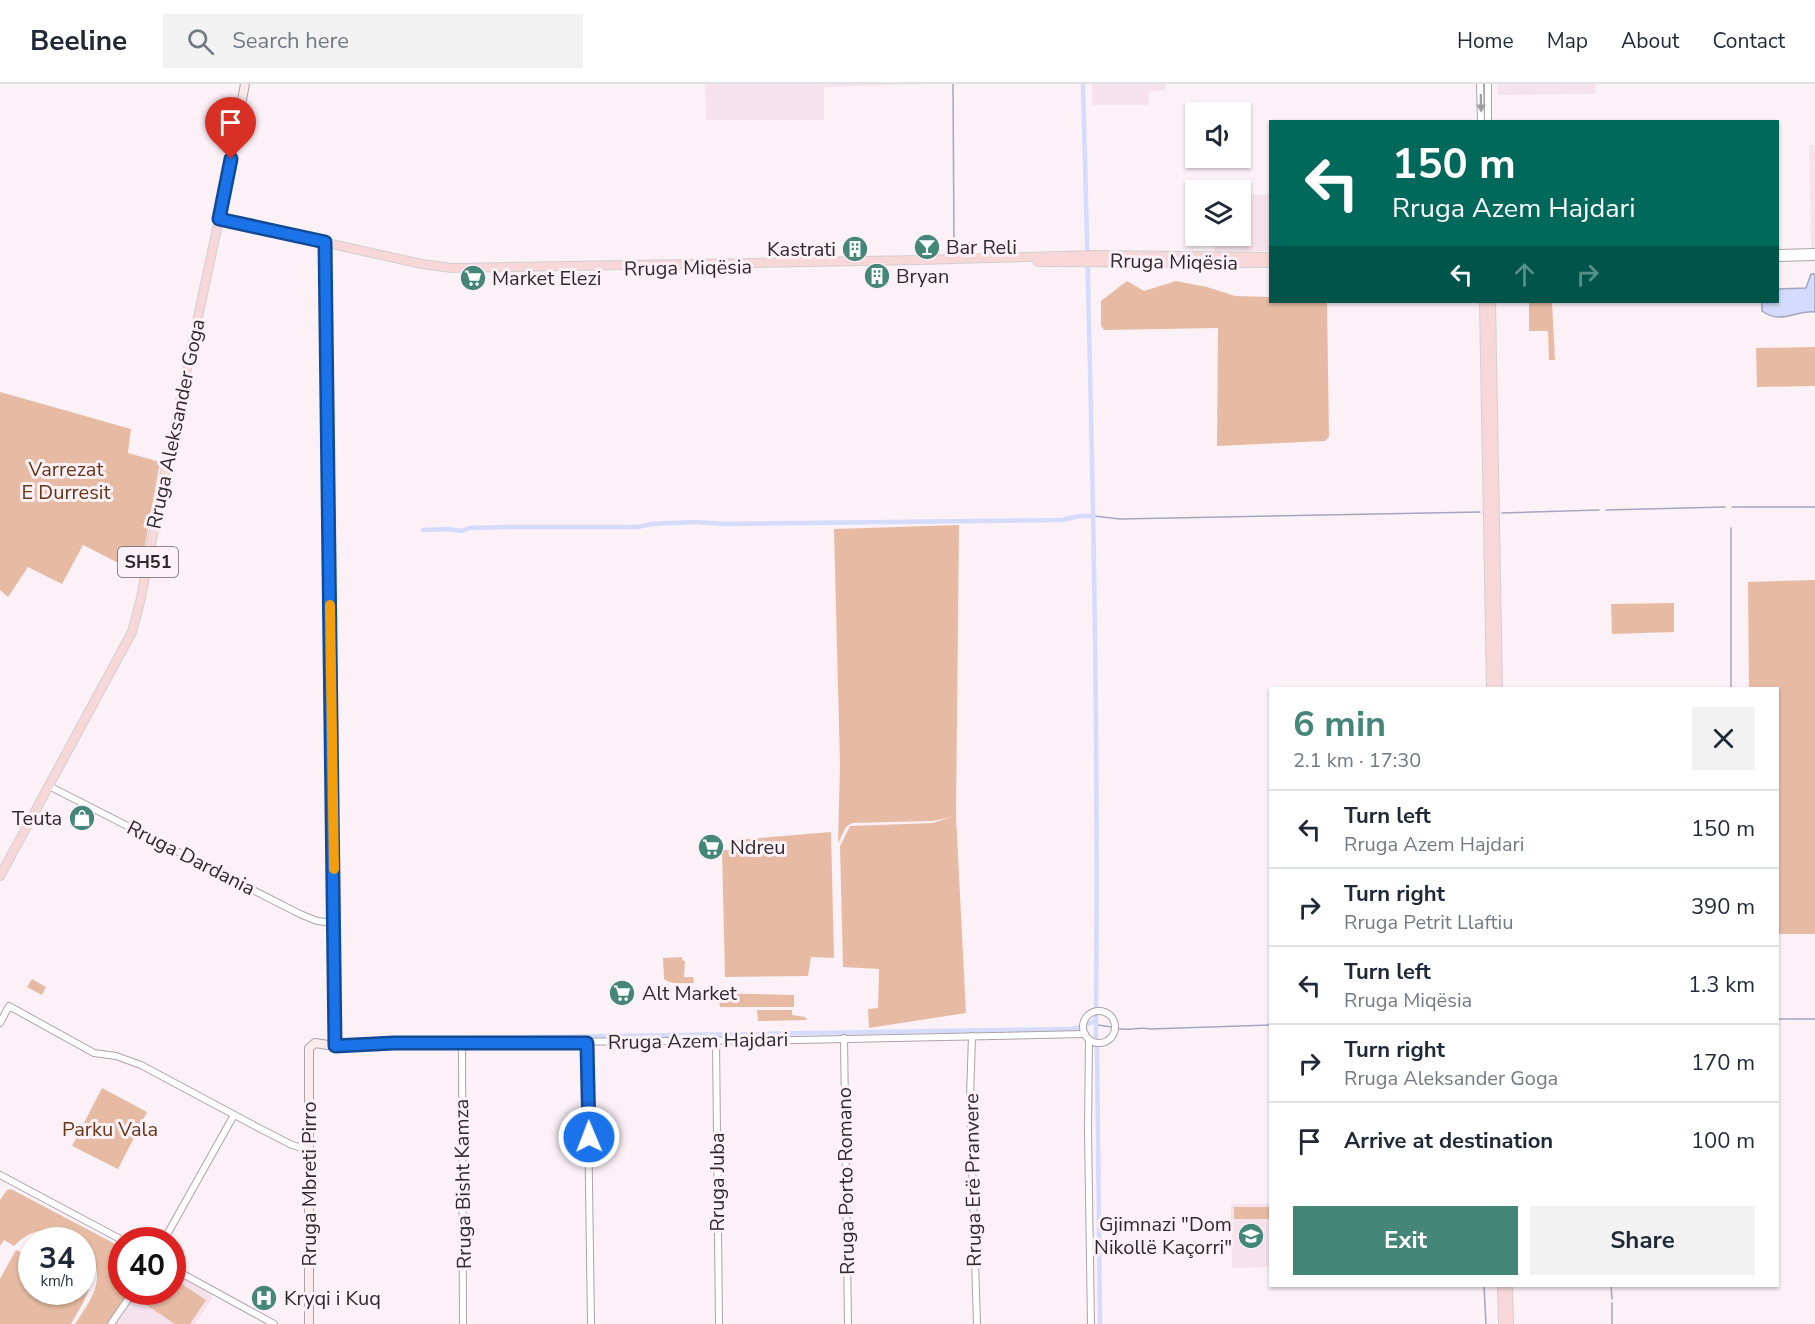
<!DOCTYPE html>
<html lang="en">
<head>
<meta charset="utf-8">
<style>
	body { margin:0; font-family:"Nunito Sans",sans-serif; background:#f2f2f3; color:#1f2937; height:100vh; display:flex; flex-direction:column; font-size:22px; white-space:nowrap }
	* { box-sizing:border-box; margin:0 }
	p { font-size:20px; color:#747a83 }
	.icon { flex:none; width:33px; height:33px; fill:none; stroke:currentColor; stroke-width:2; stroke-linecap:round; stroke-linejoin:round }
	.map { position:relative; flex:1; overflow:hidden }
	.details { position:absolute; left:1269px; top:603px; width:510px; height:600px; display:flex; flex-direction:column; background:#fff; border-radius:0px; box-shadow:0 2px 4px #0004 }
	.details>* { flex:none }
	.guide { position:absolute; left:1269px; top:36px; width:510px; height:183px; border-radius:0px; box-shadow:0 2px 4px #0004; background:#00695c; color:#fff; overflow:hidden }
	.fabs { position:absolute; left:1185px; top:18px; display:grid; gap:12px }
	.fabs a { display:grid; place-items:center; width:66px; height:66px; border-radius:0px; background:#fff; box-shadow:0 2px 4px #0004; font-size:30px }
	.speed { position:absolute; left:18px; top:1143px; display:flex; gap:12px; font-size:30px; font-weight:700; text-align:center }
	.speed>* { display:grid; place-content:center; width:78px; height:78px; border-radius:50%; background:#fff; box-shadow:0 2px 4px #0004; line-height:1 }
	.speed small { font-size:15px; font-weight:400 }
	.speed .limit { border:9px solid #d22; background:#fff; color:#111 }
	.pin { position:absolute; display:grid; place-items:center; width:51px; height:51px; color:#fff; margin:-62px -26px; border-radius:50% 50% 50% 0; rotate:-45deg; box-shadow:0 0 6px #0007 }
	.pin .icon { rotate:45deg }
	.me { position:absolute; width:66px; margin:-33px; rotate:359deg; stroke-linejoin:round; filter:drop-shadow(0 0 4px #0008) }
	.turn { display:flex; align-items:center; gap:21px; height:126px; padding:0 24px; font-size:27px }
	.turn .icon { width:78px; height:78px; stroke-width:2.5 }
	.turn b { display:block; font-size:42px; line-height:51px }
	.lanes { display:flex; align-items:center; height:57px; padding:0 24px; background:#0003; justify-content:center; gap:30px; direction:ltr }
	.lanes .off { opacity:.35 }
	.round { display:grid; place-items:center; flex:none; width:63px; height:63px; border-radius:0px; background:#f2f2f3 }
	.head { display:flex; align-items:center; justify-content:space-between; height:102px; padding:0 24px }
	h1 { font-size:36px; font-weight:700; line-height:45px; color:#448779 }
	.cta { display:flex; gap:12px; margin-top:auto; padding:12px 24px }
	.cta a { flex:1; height:69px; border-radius:0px; background:#448779; color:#fff; font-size:24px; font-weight:700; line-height:69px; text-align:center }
	.cta a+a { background:#f2f2f3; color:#1f2937 }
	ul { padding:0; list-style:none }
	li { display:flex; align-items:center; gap:18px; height:78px; padding:0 24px; border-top:2px solid #e0e1e3 }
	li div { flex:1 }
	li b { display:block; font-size:22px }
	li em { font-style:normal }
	header { display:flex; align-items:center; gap:36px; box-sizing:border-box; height:84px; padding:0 30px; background:#fff; border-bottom:2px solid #e0e1e3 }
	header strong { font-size:28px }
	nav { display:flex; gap:33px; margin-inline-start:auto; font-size:21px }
	.search { width:420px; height:54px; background:#f2f2f3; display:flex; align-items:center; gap:15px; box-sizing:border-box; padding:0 21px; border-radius:0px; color:#747a83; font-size:22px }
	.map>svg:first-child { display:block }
	.built { fill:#f5e2ec }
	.green { fill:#e7bba3 }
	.water { fill:#d5dbfc; stroke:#a3a6be; stroke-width:1.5 }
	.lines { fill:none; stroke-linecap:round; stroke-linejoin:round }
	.stream { stroke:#a3a6be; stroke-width:1.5 }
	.canal { stroke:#d5dbfc; stroke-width:4.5 }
	.tertiary-casing { stroke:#ada2a8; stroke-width:8 }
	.secondary-casing { stroke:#ada2a8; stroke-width:10 }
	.primary-casing { stroke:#d1d0d1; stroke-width:10 }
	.tertiary { stroke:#fff; stroke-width:6 }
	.secondary { stroke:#fcebec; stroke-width:8 }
	.primary { stroke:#f8d7d8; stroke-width:8 }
	.oneway { fill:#a1a0a0 }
	.route-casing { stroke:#114b97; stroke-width:15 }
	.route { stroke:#1a73e8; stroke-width:10 }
	.slow { stroke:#f59e0b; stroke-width:10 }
	.labels { text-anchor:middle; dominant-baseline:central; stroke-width:6; stroke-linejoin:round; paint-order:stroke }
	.shield { fill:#fcf1f7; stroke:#6c666a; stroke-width:1.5 }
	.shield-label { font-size:18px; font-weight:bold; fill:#2f2b2d }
	.poi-label { font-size:20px; fill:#2f2b2d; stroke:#fcf1f7; text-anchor:start }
	.street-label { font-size:20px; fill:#2f2b2d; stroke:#fcf1f7 }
	.park-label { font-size:20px; fill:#683515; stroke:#fcf1f7 }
</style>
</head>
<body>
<header>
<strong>Beeline</strong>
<div class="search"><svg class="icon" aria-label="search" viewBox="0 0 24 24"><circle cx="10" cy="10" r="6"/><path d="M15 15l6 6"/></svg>Search here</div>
<nav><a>Home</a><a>Map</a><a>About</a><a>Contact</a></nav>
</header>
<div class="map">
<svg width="1815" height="1240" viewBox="0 0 1815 1240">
	<rect width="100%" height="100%" fill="#fcf1f7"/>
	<g class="built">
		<path d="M705,0H923L824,3V36H706Z"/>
		<path d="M1092,0H1166V6L1149,8L1148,21H1092Z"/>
		<path d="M1497,0H1595V10L1498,11Z"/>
		<path d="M1809,61H1815V164H1811Z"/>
		<path d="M1241,111H1270V167H1214V152H1240Z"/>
		<path d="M1231,1120H1270V1183L1232,1184Z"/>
		<path d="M173,1189L212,1210V1214L195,1240H116L137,1208H172Z"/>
	</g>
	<g class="green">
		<path d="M1127,197L1144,207L1176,197L1207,203L1235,212L1270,213V218H1327L1329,353L1325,357L1217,362L1218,244L1104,246L1101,242V217Z"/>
		<path d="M1529,218H1552L1555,276H1549L1548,247H1529Z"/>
		<path d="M1815,263V302L1757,303L1756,264Z"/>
		<path d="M0,308L131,345L128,369L160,378L140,490L83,461L62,500L28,483L8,513L0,506Z"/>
		<path d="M959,441L956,732L966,929L869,944L868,925L878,924L879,885L843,883L840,762L850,742L933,739L951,733L933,737L852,739L846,743L838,759L840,681L834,445Z"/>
		<path d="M1815,496V850H1778V604H1749L1748,498Z"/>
		<path d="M1674,519V548L1612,550L1611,520Z"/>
		<path d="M831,748L834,874L811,873L808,892L725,893L722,766H734V756Z"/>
		<path d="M682,873V876L685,877L684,893H693L694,899C683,899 672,901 664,895L663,874Z"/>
		<path d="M32,895L46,903L42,911L27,903Z"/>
		<path d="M718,909L794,911V923H720Z"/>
		<path d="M757,926H792V931L805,933L807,936L758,937Z"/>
		<path d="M102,1004L147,1028L118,1085L72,1062Z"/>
		<path d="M11,1105L121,1163L122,1208H128L107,1240H75C84,1226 96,1211 97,1194C98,1161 64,1137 33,1149C26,1151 20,1156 14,1162L4,1156L0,1162V1116L7,1106Z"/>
		<rect x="1234" y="1123" width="36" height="12"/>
		<path d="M31,1160L32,1208H82L83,1171C102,1194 83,1218 71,1240H0V1195L16,1166L22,1169Z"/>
		<path d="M173,1194L206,1216L190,1240H175L136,1214L140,1208H172Z"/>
	</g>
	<path class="water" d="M1811,190H1815V228C1796,226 1781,241 1762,227V218H1778V205L1806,204Z"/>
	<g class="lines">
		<g class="stream">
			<path d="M953,0L954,162"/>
			<path d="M1732,423H1815"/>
			<path d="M1606,426L1725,423"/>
			<path d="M1502,429L1599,426"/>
			<path d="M1094,432L1120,435L1480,428"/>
			<path d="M1731,604V444"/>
			<path d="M1778,935H1815"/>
			<path d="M1095,937L1098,941L1112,943"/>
			<path d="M1117,944C1127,948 1139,942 1150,945L1270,941"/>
			<path d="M1484,1202L1486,1240"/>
			<path d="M1611,1202L1612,1215"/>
			<path d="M1612,1219V1240"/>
		</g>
		<g class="canal">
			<path d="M1083,0C1091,308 1099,617 1096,925"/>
			<path d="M423,446L446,445L462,447L469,444L510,443H637L652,440L695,438L725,440L1062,436L1079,432H1094"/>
			<path d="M1096,930V956"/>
			<path d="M1086,941L1095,937"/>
			<path d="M341,956L1071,945L1081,943"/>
			<path d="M1097,961L1100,1240"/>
		</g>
		<g class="tertiary-casing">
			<g id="tertiary">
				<path d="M1480,0L1481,38"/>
				<path d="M1488,0V38"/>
				<path d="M1778,169L1815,168"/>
				<path d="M1778,174L1815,173"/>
				<path d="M49,702L300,830L317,837L335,839"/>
				<circle cx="1099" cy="943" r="16"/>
				<path d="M0,939L9,922L94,969L116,972L141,981L257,1043L292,1061L309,1066"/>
				<path d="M972,952L970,1013L977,1240"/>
				<path d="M844,954L848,1240"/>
				<path d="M1089,955L1088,1047L1091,1240"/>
				<path d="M716,956L719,1240"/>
				<path d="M587,959L591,1240"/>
				<path d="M462,960L463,1240"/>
				<path d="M335,962L395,959L797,956L1085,950"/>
				<path d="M0,1091L122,1156"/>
				<path d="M164,1156L234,1031"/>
				<path d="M172,1184L274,1240"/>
				<path d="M111,1240L133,1208"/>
			</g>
		</g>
		<g class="secondary-casing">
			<g id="secondary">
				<path d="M219,135L245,0"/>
				<path d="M309,1240V964L315,959L335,962L336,941L325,158"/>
			</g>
		</g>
		<g class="primary-casing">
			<g id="primary">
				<path d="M1038,178L1270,179"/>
				<path d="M1484,218L1491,604"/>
				<path d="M1491,218L1498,604"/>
				<path d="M0,792L132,548L141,514L163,397L219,135L422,180L452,184L920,176L1096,171L1270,173"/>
				<path d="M1502,1202L1503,1240"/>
				<path d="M1508,1202L1509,1240"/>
			</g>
		</g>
		<use href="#tertiary" class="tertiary"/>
		<use href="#secondary" class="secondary"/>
		<use href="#primary" class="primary"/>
	</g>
	<defs><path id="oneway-solid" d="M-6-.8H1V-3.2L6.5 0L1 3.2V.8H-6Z" transform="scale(1.5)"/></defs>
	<use class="oneway" href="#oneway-solid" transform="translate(1481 19) rotate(89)"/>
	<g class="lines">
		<g class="route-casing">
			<path id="route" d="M231,75L219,135L325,158L335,962L394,959H587L589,1053"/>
		</g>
		<use href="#route" class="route"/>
		<path class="slow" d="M330,521L334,785"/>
	</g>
	<defs>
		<g id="bar-disc" transform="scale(1.35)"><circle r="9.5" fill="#448779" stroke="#fcf1f7"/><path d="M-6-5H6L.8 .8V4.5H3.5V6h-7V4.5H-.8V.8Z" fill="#fff"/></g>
		<g id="building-disc" transform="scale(1.35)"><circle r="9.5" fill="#448779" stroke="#fcf1f7"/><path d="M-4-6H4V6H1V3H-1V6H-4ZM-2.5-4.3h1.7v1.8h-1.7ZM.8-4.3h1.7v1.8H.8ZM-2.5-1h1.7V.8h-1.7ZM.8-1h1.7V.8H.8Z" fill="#fff"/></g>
		<g id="supermarket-disc" transform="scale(1.35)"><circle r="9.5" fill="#448779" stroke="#fcf1f7"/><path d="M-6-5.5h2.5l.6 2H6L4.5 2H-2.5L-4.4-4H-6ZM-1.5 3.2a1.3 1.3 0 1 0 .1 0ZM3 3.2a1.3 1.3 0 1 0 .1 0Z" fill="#fff"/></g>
		<g id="shop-disc" transform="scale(1.35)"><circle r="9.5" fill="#448779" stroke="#fcf1f7"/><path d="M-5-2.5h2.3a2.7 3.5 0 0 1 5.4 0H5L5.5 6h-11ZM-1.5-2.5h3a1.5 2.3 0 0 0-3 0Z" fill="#fff"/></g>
		<g id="school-disc" transform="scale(1.35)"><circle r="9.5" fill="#448779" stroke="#fcf1f7"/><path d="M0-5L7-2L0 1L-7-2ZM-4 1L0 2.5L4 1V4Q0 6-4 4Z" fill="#fff"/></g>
		<g id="hospital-disc" transform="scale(1.35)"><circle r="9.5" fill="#448779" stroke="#fcf1f7"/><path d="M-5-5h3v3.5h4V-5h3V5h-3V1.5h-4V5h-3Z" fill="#fff"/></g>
	</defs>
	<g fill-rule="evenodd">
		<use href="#bar-disc" x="927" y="163"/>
		<use href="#building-disc" x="855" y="165"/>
		<use href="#building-disc" x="877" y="192"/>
		<use href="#supermarket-disc" x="473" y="194"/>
		<use href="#shop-disc" x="82" y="734"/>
		<use href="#supermarket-disc" x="711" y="763"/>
		<use href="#supermarket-disc" x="622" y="909"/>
		<use href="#school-disc" x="1251" y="1152"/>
		<use href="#hospital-disc" x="264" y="1214"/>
	</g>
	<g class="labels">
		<rect class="shield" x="118" y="463" width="60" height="30" rx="4.5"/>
		<g class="shield-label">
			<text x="148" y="478">SH51</text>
		</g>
		<g class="poi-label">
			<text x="946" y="163">Bar Reli</text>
			<text x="836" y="165" text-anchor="end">Kastrati</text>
			<text x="896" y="192">Bryan</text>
			<text x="492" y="194">Market Elezi</text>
			<text x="62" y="734" text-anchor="end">Teuta</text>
			<text x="730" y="763">Ndreu</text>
			<text x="642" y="909">Alt Market</text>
			<text x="1232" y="1140" text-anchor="end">Gjimnazi "Dom<tspan x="1232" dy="23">Nikollë Kaçorri"</tspan></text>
			<text x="284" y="1214">Kryqi i Kuq</text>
		</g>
		<g class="street-label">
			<text transform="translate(1174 178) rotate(1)">Rruga Miqësia</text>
			<text transform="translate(688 184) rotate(-1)">Rruga Miqësia</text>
			<text transform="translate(176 340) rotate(-78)">Rruga Aleksander Goga</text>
			<text transform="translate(191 774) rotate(27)">Rruga Dardania</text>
			<text transform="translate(698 957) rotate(-1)">Rruga Azem Hajdari</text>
			<text transform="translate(973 1096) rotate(-91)">Rruga Erë Pranvere</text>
			<text transform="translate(846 1097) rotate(-91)">Rruga Porto Romano</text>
			<text transform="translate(717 1098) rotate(-90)">Rruga Juba</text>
			<text transform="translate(309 1100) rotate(-90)">Rruga Mbreti Pirro</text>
			<text transform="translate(463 1100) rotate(-91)">Rruga Bisht Kamza</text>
		</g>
		<g class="park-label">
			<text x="66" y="385">Varrezat<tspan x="66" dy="23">E Durresit</tspan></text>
			<text x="110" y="1045">Parku Vala</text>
		</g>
	</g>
</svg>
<div class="fabs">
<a><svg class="icon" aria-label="sound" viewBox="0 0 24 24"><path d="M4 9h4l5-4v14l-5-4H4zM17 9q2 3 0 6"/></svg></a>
<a><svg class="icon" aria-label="layers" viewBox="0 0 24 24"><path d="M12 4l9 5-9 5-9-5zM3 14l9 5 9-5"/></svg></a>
</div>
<div class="speed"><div>34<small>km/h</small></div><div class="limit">40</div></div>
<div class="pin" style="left:231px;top:75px;background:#d93025"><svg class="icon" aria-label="arrive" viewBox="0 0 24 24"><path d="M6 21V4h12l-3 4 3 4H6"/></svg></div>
<svg class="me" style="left:589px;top:1053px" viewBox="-20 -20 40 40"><circle r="17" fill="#1a73e8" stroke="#fff" stroke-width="3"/><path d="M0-11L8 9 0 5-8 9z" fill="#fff"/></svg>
<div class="guide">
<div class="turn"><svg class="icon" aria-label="left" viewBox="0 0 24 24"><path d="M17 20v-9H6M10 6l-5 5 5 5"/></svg><div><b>150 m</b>Rruga Azem Hajdari</div></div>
<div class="lanes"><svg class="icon" aria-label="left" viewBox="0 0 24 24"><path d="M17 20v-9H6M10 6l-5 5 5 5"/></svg><svg class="icon off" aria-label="ahead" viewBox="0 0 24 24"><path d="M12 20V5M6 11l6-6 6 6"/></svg><svg class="icon off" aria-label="right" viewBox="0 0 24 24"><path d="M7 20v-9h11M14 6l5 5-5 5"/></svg></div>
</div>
<section class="details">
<div class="head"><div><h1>6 min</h1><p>2.1 km · 17:30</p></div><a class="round"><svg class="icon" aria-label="close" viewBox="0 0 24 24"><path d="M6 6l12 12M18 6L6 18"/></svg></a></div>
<ul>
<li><svg class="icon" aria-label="left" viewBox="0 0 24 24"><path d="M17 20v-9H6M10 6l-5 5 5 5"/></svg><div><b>Turn left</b><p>Rruga Azem Hajdari</p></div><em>150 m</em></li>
<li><svg class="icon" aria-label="right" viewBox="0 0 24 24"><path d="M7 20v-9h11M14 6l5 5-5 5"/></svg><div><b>Turn right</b><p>Rruga Petrit Llaftiu</p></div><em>390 m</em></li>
<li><svg class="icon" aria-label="left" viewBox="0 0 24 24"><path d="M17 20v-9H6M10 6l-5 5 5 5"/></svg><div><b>Turn left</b><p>Rruga Miqësia</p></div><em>1.3 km</em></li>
<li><svg class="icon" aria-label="right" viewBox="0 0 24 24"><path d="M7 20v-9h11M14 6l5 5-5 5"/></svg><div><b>Turn right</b><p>Rruga Aleksander Goga</p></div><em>170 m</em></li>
<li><svg class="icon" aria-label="arrive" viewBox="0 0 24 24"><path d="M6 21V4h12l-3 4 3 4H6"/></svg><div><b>Arrive at destination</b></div><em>100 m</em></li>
</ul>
<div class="cta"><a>Exit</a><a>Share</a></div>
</section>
</div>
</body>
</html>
